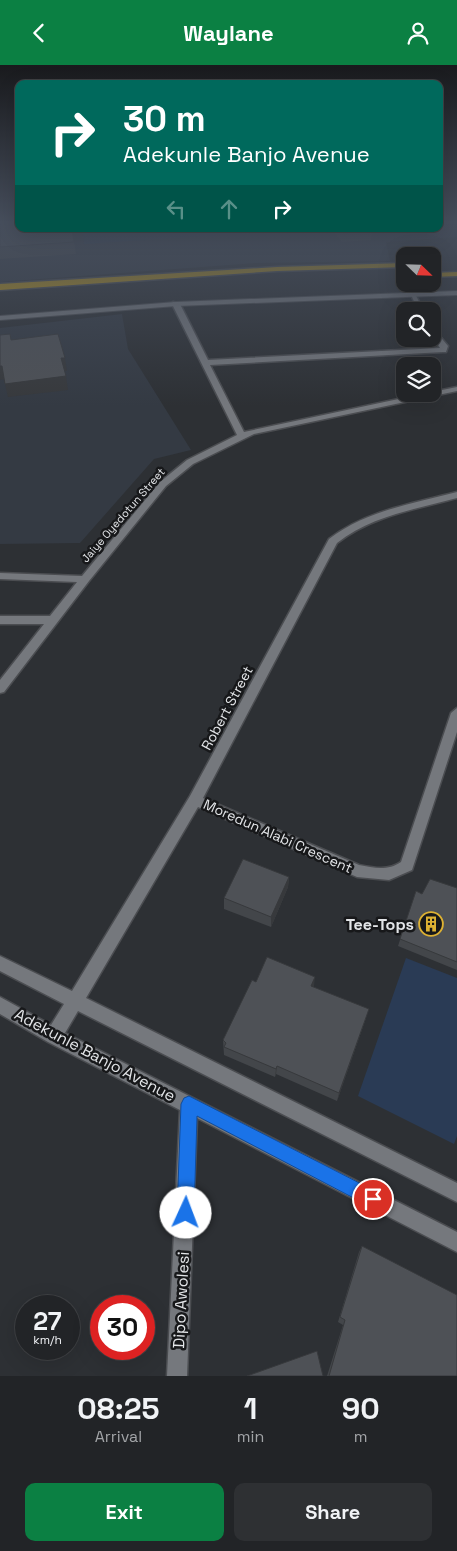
<!DOCTYPE html>
<html lang="en">
<head>
<meta charset="utf-8">
<style>
	body { margin:0; font-family:"Space Grotesk",sans-serif; background:#2e3033; color:#f1f3f6; height:100vh; display:flex; flex-direction:column; font-size:19px; white-space:nowrap }
	* { box-sizing:border-box; margin:0 }
	p { font-size:16px; color:#a2a4a7 }
	.icon { flex:none; width:28px; height:28px; fill:none; stroke:currentColor; stroke-width:2; stroke-linecap:round; stroke-linejoin:round }
	.map { position:relative; height:1311px; overflow:hidden }
	.side { display:flex; flex-direction:column; background:#222427; flex:1 }
	.side>* { flex:none }
	.hud { position:absolute; left:15px; top:15px; width:428px; height:152px; border-radius:10px; box-shadow:0 5px 20px #0002,0 0 0 1px #3f4144; background:#00695c; color:#fff; overflow:hidden }
	.needle { width:32px; rotate:113deg }
	.controls { position:absolute; left:396px; top:182px; display:grid; gap:10px }
	.controls a { display:grid; place-items:center; width:45px; height:45px; border-radius:10px; background:#222427; box-shadow:0 5px 20px #0002,0 0 0 1px #3f4144; font-size:25px }
	.speed { position:absolute; left:15px; top:1230px; display:flex; gap:10px; font-size:25px; font-weight:700; text-align:center }
	.speed>* { display:grid; place-content:center; width:65px; height:65px; border-radius:50%; background:#222427; box-shadow:0 5px 20px #0002,0 0 0 1px #3f4144; line-height:1 }
	.speed small { font-size:12px; font-weight:400 }
	.speed .limit { border:8px solid #d22; background:#fff; color:#111 }
	.pin { position:absolute; display:grid; place-items:center; width:42px; height:42px; color:#fff; margin:-21px; border:2px solid #fff; border-radius:50%; box-shadow:0 1px 5px #0007 }
	.me { position:absolute; width:55px; margin:-28px; rotate:2deg; stroke-linejoin:round; filter:drop-shadow(0 0 4px #0008) }
	.turn { display:flex; align-items:center; gap:18px; height:105px; padding:0 25px; font-size:22px }
	.turn .icon { width:65px; height:65px; stroke-width:2.5 }
	.turn b { display:block; font-size:35px; line-height:42px }
	.lanes { display:flex; align-items:center; height:48px; padding:0 25px; background:#0003; justify-content:center; gap:25px; direction:ltr }
	.lanes .off { opacity:.35 }
	.eta { display:flex; justify-content:space-evenly; align-items:center; height:85px; text-align:center }
	.eta b { font-size:30px; font-weight:700; line-height:35px }
	.button { display:flex; gap:10px; margin-top:auto; padding:10px 25px }
	.button a { flex:1; height:58px; border-radius:10px; background:#0b8043; color:#fff; font-size:20px; font-weight:700; line-height:58px; text-align:center }
	.button a+a { background:#2e3033; color:#f1f3f6 }
	header { display:flex; justify-content:space-between; align-items:center; height:65px; padding:0 25px; background:#0b8043; color:#fff; font-size:22px; font-weight:700 }
	.map>svg:first-child { display:block }
	.built { fill:#343a43 }
	.green { fill:#2a3b55 }
	.lines { fill:none; stroke-linecap:round; stroke-linejoin:round }
	.minor-casing { stroke:#4b4d51; stroke-width:3 }
	.tertiary-casing { stroke:#4b4d51; stroke-width:2 }
	.motorway-casing { stroke:#4b4d51; stroke-width:3 }
	.minor { fill:#75787d; fill-rule:evenodd }
	.tertiary { fill:#75787d; fill-rule:evenodd }
	.motorway { fill:#c59b11; fill-rule:evenodd }
	.wall { fill:#43464a }
	.shaded-wall { fill:#37393c }
	.building { fill:#4e5156; stroke:#37393c }
	.route { fill:#1a73e8; stroke:#114b97 }
	.labels { text-anchor:middle; dominant-baseline:central; stroke-width:5; stroke-linejoin:round; paint-order:stroke }
	.far-street-label { font-size:11px; fill:#e3e5e8; stroke:#17181a }
	.street-label { font-size:14px; fill:#e3e5e8; stroke:#17181a }
	.near-poi-label { font-size:16px; font-weight:bold; fill:#e3e5e8; stroke:#17181a; text-anchor:end }
	.near-street-label { font-size:16px; fill:#e3e5e8; stroke:#17181a }
</style>
</head>
<body>
<header><svg class="icon" aria-label="back" viewBox="0 0 24 24"><path d="M15 5l-7 7 7 7"/></svg>Waylane<svg class="icon" aria-label="person" viewBox="0 0 24 24"><circle cx="12" cy="8" r="4"/><path d="M4 21q1-7 8-7t8 7"/></svg></header>
<div class="map">
<svg width="457" height="1311" viewBox="0 0 457 1311">
	<rect width="100%" height="100%" fill="#2d3034"/>
	<g class="built">
		<path d="M0,157L19,164H82L84,178L298,164H439V157H457V172L386,177L390,196L257,198L0,217Z"/>
		<path d="M122,249L128,284L191,385L154,394L80,478L0,479V263Z"/>
	</g>
	<g class="green">
		<path d="M82,164H298L299,165L84,179Z"/>
		<path d="M406,893L457,913V1071L454,1079L358,1031Z"/>
	</g>
	<g class="lines">
		<g class="minor-casing">
			<g id="minor">
				<path d="M410,227H414L424,246H418Z"/>
				<path d="M173,237L180,239L208,295L440,283L432,270V262L448,281L446,287H443L210,300L244,367L422,329H432V327L457,322V326L254,369L193,399L166,421L89,516L4,627L0,628V615L44,559H0V551H50L77,517L0,514V508L82,511L160,417L187,395L237,370L172,239Z"/>
				<path d="M457,427V433C416,444 371,451 337,478L203,733L359,800C374,803 388,806 401,797L451,648L457,643V667L412,805L389,815L357,812L198,742L86,933L457,1118V1137L78,946L65,968L457,1167V1187L197,1053L187,1311H167L180,1045L48,977L0,949V932L51,960L64,939L0,906V891L72,926L190,731L329,474C365,446 414,438 457,427Z"/>
			</g>
		</g>
		<g class="tertiary-casing">
			<path id="tertiary" d="M457,226V230L176,241L0,255V251L176,237Z"/>
		</g>
		<g class="motorway-casing">
			<g id="motorway">
				<path d="M405,198V202L277,206L0,225V219L277,202Z"/>
				<path d="M457,207V211L432,212V208Z"/>
			</g>
		</g>
		<use href="#minor" class="minor"/>
		<use href="#tertiary" class="tertiary"/>
		<use href="#motorway" class="motorway"/>
	</g>
	<g class="wall">
		<path d="M0,157L72,164L76,189L0,194Z"/>
		<path d="M331,164H370L372,166L371,175L342,177Z"/>
		<path d="M289,812L288,822L271,862L224,844V833Z"/>
		<path d="M457,823V905L398,881L416,826L422,829Z"/>
		<path d="M256,917L314,921L313,922L366,953L337,1036L276,1009L275,1012L224,990L223,975Z"/>
		<path d="M362,1181L457,1311H327L343,1260L338,1257L359,1187Z"/>
	</g>
	<g class="shaded-wall">
		<path d="M61,293H65L67,306H63Z"/>
		<path d="M0,301H2L5,314L0,315Z"/>
		<path d="M66,311L68,325L8,332L5,319Z"/>
		<path d="M289,812L288,822L271,862V852Z"/>
		<path d="M315,912L314,921L309,930L311,921Z"/>
		<path d="M369,944L366,953L337,1036L339,1028Z"/>
		<path d="M277,1001L276,1009L275,1012L276,1004Z"/>
	</g>
	<g class="building">
		<path d="M0,157H19V164H72L74,177L0,182Z"/>
		<path d="M339,164H370L372,166L343,168Z"/>
		<path d="M10,269L11,275L58,269L65,293H61L66,311L5,319L2,301H0V270Z"/>
		<path d="M243,794L289,812L271,852L224,833Z"/>
		<path d="M430,814L457,823V897L400,874L416,826L422,829Z"/>
		<path d="M267,892L315,912L311,921L369,944L339,1028L277,1001L276,1004L224,982L226,978L223,975L252,915L256,917Z"/>
		<path d="M362,1181L457,1230V1311H329L345,1255L340,1252Z"/>
		<path d="M317,1286L323,1311H247Z"/>
	</g>
	<linearGradient id="sky" x2="0" y2="1"><stop stop-color="#191a1d"/><stop offset="0.46" stop-color="#464e5c"/><stop offset="1" stop-color="#464e5c" stop-opacity="0"/></linearGradient>
	<rect width="457" height="341" fill="url(#sky)"/>
	<path class="route" d="M189,1031L379,1128L382,1134L379,1140L373,1142L367,1140L197,1051L194,1148L192,1154L186,1157L179,1154L177,1148L181,1039L184,1033Z"/>
	<defs>
		<g id="building-ring" transform="scale(1.25)"><circle r="9.5" fill="#17181a" stroke="#ddb133" stroke-width="1.5"/><path d="M-4-6H4V6H1V3H-1V6H-4ZM-2.5-4.3h1.7v1.8h-1.7ZM.8-4.3h1.7v1.8H.8ZM-2.5-1h1.7V.8h-1.7ZM.8-1h1.7V.8H.8Z" fill="#ddb133"/></g>
	</defs>
	<g fill-rule="evenodd">
		<use href="#building-ring" x="431" y="859"/>
	</g>
	<g class="labels">
		<g class="far-street-label">
			<text transform="translate(123 450) rotate(-49)">Jaiye Oyedotun Street</text>
		</g>
		<g class="street-label">
			<text transform="translate(227 643) rotate(-62)">Robert Street</text>
			<text transform="translate(278 771) rotate(24)">Moredun Alabi Crescent</text>
		</g>
		<g class="near-poi-label">
			<text x="414" y="859">Tee-Tops</text>
		</g>
		<g class="near-street-label">
			<text transform="translate(95 990) rotate(28)">Adekunle Banjo Avenue</text>
			<text transform="translate(181 1235) rotate(-87)">Dipo Awolesi</text>
		</g>
	</g>
</svg>
<div class="controls">
<a><svg class="needle" viewBox="-14 -14 28 28"><path d="M0-13l5 13h-10z" fill="#e53935"/><path d="M0 13l5-13h-10z" fill="#a2a4a7"/></svg></a>
<a><svg class="icon" aria-label="search" viewBox="0 0 24 24"><circle cx="10" cy="10" r="6"/><path d="M15 15l6 6"/></svg></a>
<a><svg class="icon" aria-label="layers" viewBox="0 0 24 24"><path d="M12 4l9 5-9 5-9-5zM3 14l9 5 9-5"/></svg></a>
</div>
<div class="speed"><div>27<small>km/h</small></div><div class="limit">30</div></div>
<div class="pin" style="left:373px;top:1134px;background:#d93025"><svg class="icon" aria-label="arrive" viewBox="0 0 24 24"><path d="M6 21V4h12l-3 4 3 4H6"/></svg></div>
<svg class="me" style="left:186px;top:1148px" viewBox="-20 -20 40 40"><circle r="19" fill="#fff"/><path d="M0-13L10 11 0 6-10 11z" fill="#1a73e8"/></svg>
<div class="hud">
<div class="turn"><svg class="icon" aria-label="right" viewBox="0 0 24 24"><path d="M7 20v-9h11M14 6l5 5-5 5"/></svg><div><b>30 m</b>Adekunle Banjo Avenue</div></div>
<div class="lanes"><svg class="icon off" aria-label="left" viewBox="0 0 24 24"><path d="M17 20v-9H6M10 6l-5 5 5 5"/></svg><svg class="icon off" aria-label="ahead" viewBox="0 0 24 24"><path d="M12 20V5M6 11l6-6 6 6"/></svg><svg class="icon" aria-label="right" viewBox="0 0 24 24"><path d="M7 20v-9h11M14 6l5 5-5 5"/></svg></div>
</div>
</div>
<section class="side">
<div class="eta">
<div><b>08:25</b><p>Arrival</p></div>
<div><b>1</b><p>min</p></div>
<div><b>90</b><p>m</p></div>
</div>
<div class="button"><a>Exit</a><a>Share</a></div>
</section>
</body>
</html>
